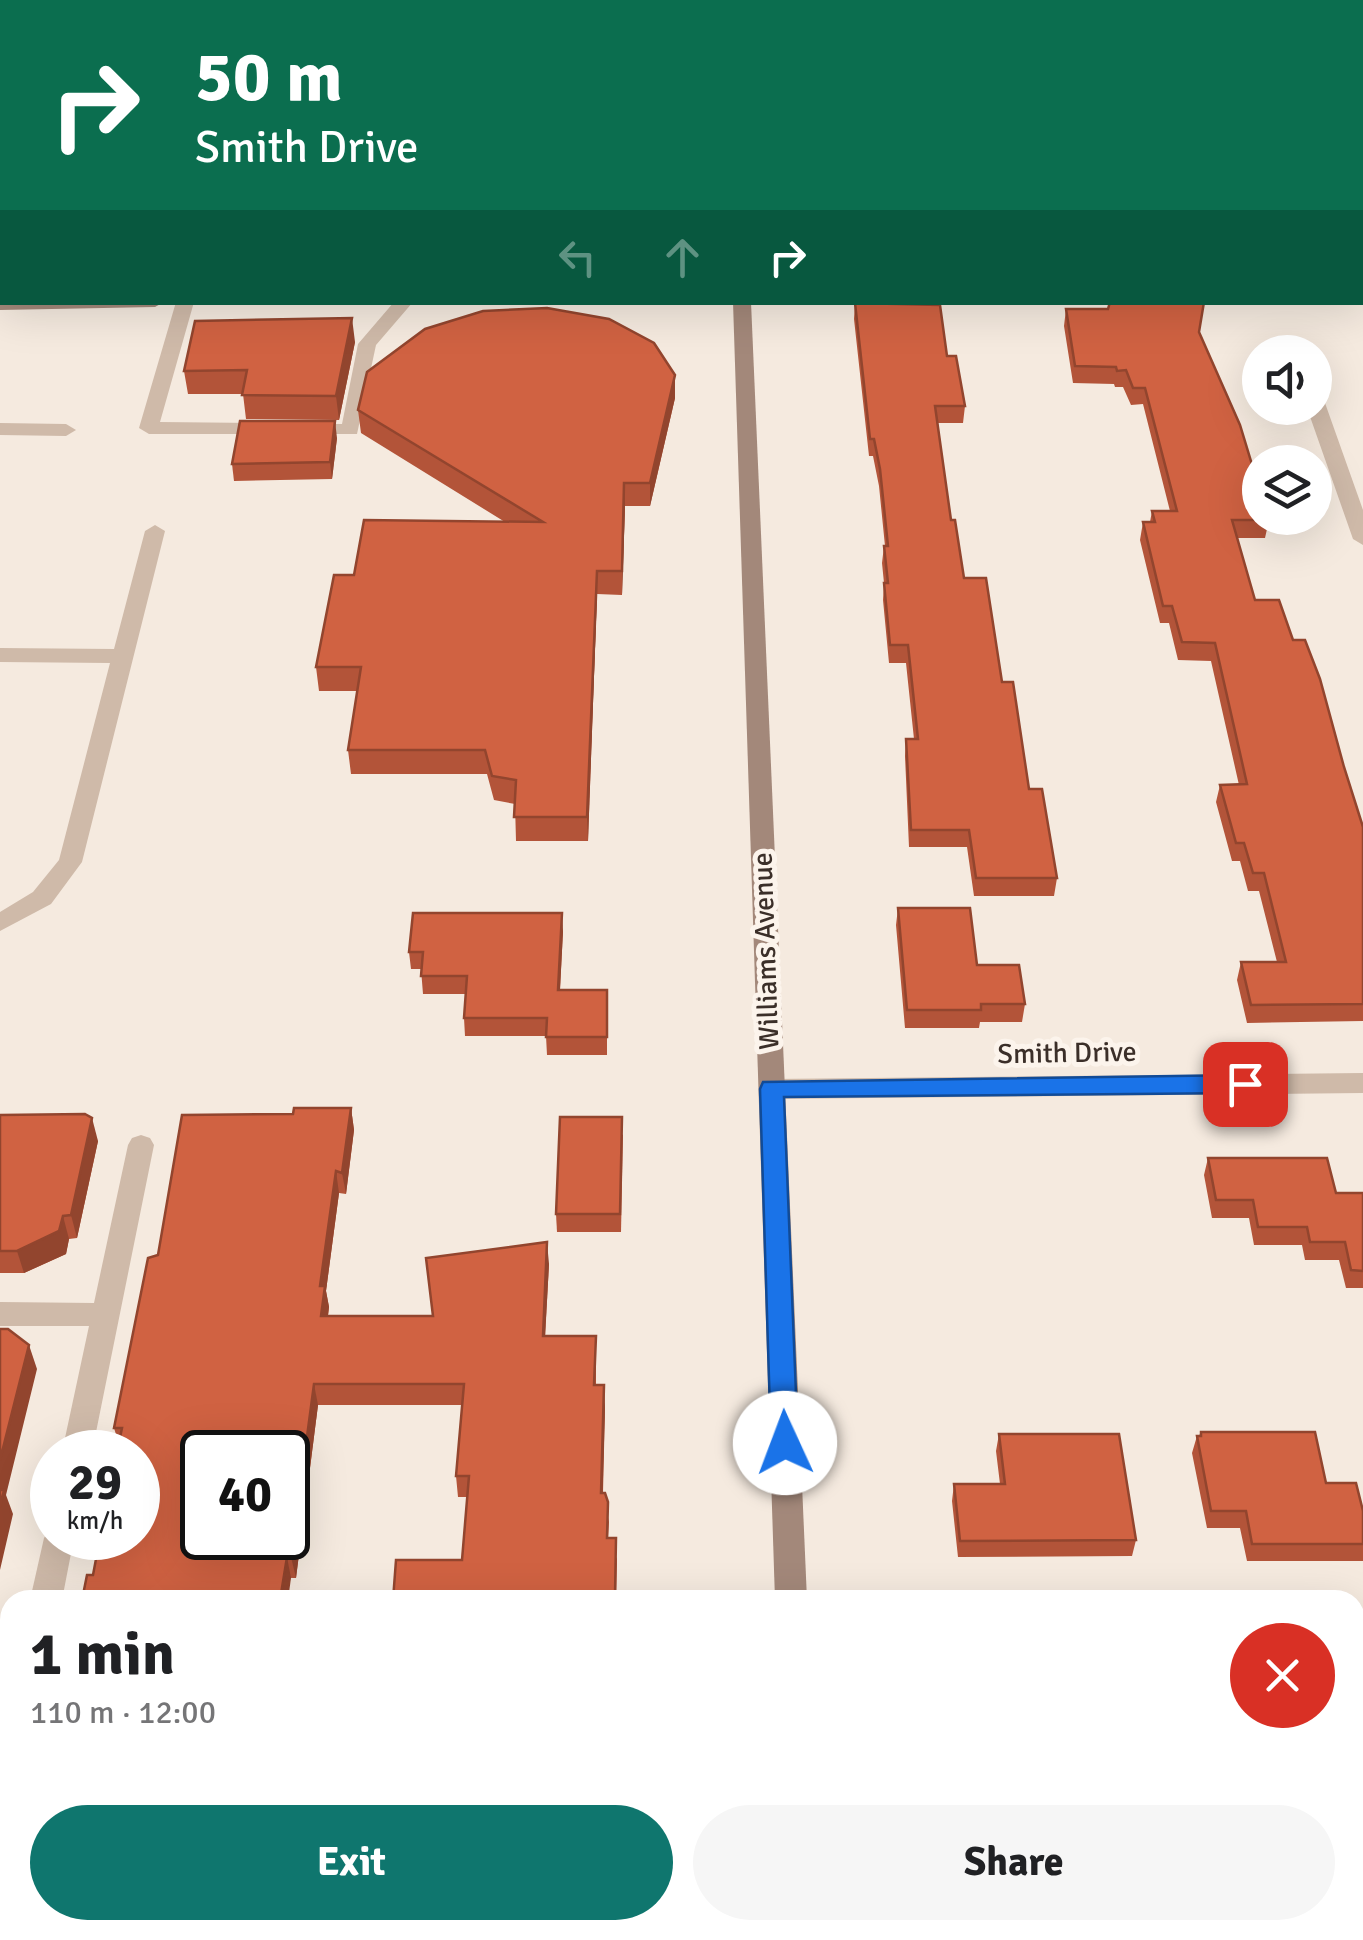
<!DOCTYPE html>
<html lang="en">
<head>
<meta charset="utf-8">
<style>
	body { margin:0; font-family:Signika,sans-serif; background:#f6f6f6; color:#202124; height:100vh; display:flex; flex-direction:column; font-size:38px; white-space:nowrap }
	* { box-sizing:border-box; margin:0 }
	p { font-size:32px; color:#757577 }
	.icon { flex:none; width:55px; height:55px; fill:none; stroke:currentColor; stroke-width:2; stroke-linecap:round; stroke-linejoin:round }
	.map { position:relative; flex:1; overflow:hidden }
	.drawer { position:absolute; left:0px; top:1590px; width:1365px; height:350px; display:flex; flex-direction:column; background:#fff; border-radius:30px 30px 0 0; box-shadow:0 10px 40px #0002 }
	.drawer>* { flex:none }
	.guide { position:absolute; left:0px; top:0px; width:1365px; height:305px; box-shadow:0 10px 40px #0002; background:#0b6e4f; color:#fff; overflow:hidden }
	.fabs { position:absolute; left:1242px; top:335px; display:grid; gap:20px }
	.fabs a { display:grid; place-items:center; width:90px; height:90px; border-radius:50%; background:#fff; box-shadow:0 10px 40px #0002; font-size:50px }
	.speed { position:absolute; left:30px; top:1430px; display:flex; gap:20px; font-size:50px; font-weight:700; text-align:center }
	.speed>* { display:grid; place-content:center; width:130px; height:130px; border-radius:50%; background:#fff; box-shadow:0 10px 40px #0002; line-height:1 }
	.speed small { font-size:25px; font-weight:400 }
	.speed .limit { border:5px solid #111; border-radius:15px; background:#fff; color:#111 }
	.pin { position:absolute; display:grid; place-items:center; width:85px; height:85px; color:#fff; margin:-42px; border-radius:20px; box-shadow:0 5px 15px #0006 }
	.me { position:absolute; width:110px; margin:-55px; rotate:358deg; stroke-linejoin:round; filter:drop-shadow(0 0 8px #0008) }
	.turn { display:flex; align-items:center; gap:35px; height:210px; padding:0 30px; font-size:45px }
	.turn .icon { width:130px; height:130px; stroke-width:2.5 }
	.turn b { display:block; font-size:70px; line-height:85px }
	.lanes { display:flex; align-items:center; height:95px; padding:0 30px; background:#0003; justify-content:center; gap:50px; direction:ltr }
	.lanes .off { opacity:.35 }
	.round { display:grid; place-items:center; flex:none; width:105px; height:105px; border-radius:52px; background:#f6f6f6 }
	.head { display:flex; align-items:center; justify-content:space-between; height:170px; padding:0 30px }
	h1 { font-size:60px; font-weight:800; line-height:75px }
	.button { display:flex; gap:20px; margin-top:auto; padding:20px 30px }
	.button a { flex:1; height:115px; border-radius:60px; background:#0f766e; color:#fff; font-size:40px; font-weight:800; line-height:115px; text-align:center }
	.button a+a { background:#f6f6f6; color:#202124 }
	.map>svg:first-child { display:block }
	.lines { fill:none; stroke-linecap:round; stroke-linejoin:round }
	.stream { fill:#7bb3b5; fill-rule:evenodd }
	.lane { fill:#cfbaa9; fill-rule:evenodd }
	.street { fill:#cfbaa9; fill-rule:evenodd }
	.secondary { fill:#a3887a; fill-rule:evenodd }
	.wall { fill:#b35439 }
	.shaded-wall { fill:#92452e }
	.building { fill:#d06242; stroke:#92452e; stroke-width:2.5; fill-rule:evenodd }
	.route { fill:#1a73e8; stroke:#114b97; stroke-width:2.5 }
	.labels { text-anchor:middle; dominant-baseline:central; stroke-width:10; stroke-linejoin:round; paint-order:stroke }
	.street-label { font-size:28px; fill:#3b2f29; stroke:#fcf4ec }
</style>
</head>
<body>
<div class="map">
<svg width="1363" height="1940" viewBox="0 0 1363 1940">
	<rect width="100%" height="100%" fill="#f5eadf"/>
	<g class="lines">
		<g class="stream">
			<path d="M218,0H232L229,2H217Z"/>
			<path d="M2,77V83L0,84V78Z"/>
		</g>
		<g class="lane">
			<path d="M176,302H194L160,422L342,424L358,344L394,302H413L376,345L357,434H149L139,428Z"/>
			<path d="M141,1135L150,1138L154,1145L92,1452H62L89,1326H0V1302L94,1303L128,1145L132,1138Z"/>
			<path d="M52,1527V1538H74L62,1600H30L44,1538Z"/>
			<rect x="1355" y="1674" width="8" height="30"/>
			<rect x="0" y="1717" width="10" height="30"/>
			<path d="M10,1752V1825L0,1829V1756Z"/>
		</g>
		<g class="street">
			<path d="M1315,397L1325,403L1363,510V545L1353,539L1307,408H1315Z"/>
			<path d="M0,423L66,424L76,430L66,436L0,435Z"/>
			<path d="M155,525L165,531L82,862L51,904L0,931V912L33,892L59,860L110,663L0,662V648L114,649L145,531Z"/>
			<path d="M1363,1073V1093L772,1099L763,1096L759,1089L763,1082L772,1079Z"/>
		</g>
		<g class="secondary">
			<rect x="724" y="0" width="14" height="2"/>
			<path d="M0,300L2,302H164L155,307L0,310Z"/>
			<path d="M733,302H751L807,1600H775Z"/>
			<path d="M786,1930H822L823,1940H787Z"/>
		</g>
	</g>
	<g class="wall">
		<path d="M0,0H130L135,2H3Z"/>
		<path d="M2,210V263H0V214Z"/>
		<path d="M855,303L947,356L965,406L963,423H938L951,520L964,578L1002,682L1029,789L1057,878L1054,896H974L967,847H909L905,756L906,739H914L906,663H889L883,600L884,583L882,563L884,546H885L879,486L873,456H869L854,319Z"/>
		<path d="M1066,309H1108L1199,332L1269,520L1265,538H1237L1255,600L1293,640L1344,767L1363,827V1021L1247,1023L1237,980L1241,962H1277L1259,891H1248L1240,861H1232L1216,802L1220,785H1239L1211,661L1178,660L1169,623H1160L1140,540L1143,522H1150L1152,511H1170L1143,404L1131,405L1123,387H1115L1114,384L1073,383L1064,326Z"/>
		<path d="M355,342L339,420L246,419L243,394H188L184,371Z"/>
		<path d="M675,398L650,506H625L622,595L597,594L588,841H516L515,804L494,800L487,774H351L348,750L357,691H319L316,667L354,575L505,522L361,433L358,410Z"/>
		<path d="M337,438L332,479L234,481L232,464Z"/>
		<path d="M898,908L977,965L1025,1004L1022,1022H980L979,1028H905L896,925Z"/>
		<path d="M563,931L560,990H607V1055H547L546,1036H465L464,1018L466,994H423L421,969H411L409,952Z"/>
		<path d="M351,1108L354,1130L346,1194L339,1193L326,1291L329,1307L328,1316H433L549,1264L545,1336H596V1385L605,1407L603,1493L609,1522L608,1538L617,1559L616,1600H393L462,1560L467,1497H458L456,1476L462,1405H318L296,1578L93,1575L119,1444L114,1428L158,1255L293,1114Z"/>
		<path d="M0,1115L98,1141L77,1238L69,1239L66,1254L24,1273H0Z"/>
		<path d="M623,1134L621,1232H557L556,1214Z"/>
		<path d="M1208,1158L1336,1193H1363V1288H1346L1339,1260H1305L1302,1245H1254L1249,1218H1212L1204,1175Z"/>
		<path d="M1201,1432L1326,1483L1363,1511V1561H1247L1240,1528H1207L1192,1453L1197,1436H1199Z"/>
		<path d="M999,1434L1136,1540L1132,1556L958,1557L952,1501L954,1484H1000L996,1451Z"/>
	</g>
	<g class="shaded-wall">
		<path d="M352,318L355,342L339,420L336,396Z"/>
		<path d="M675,375V398L650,506V483Z"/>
		<path d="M335,421L337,438L332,479L330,462Z"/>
		<path d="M624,483L625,506L622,595V571Z"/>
		<path d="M597,571V594L588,841L587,817Z"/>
		<path d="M562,913L563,931L559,1008L558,990Z"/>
		<path d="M351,1108L354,1130L346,1194L342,1173Z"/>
		<path d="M92,1118L98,1141L77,1238L71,1215Z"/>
		<path d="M336,1171L339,1193L326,1291L329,1307L325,1338L321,1316L320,1286Z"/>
		<path d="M63,1216L69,1239L66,1254L24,1273L17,1251Z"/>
		<path d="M547,1242L549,1264L544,1357L543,1336Z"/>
		<path d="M29,1345L37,1369L6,1495L13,1514L0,1570V1460Z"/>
		<path d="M314,1384L318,1405L296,1578L291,1557Z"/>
		<path d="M604,1385L605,1407L602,1514L601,1493Z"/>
		<path d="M287,1557L291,1578L288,1600H280Z"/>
		<path d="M185,1930H194L193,1940H184Z"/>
		<path d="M569,1930H584L575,1940H566V1934Z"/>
	</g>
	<g class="building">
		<path d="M22,0H130L135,2H27Z"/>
		<rect x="551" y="0" width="101" height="2"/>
		<path d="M1035,0H1363V123L1362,2H1036Z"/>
		<path d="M1362,154L1363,155V278H1362Z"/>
		<path d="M2,210V247H0V214Z"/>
		<path d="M1110,302H1204L1199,332L1240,425L1260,491V518H1268L1269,520H1232L1255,600H1279L1293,640H1305L1320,679L1344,767L1363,827V1004L1251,1005L1241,962H1286L1264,873H1253L1244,843H1236L1220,785L1247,784L1215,643L1182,642L1172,606H1163L1143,522H1155L1152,511H1177L1145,388H1133L1126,370L1117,371L1116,367L1075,366L1066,309H1108Z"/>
		<path d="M855,303L940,305L947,356H956L965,406H935L951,520H955L964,578H986L1002,682H1013L1029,789H1042L1057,878H976L969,830H911L906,739H918L908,645H890L884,583H888L884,546H888L880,469L874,439H870Z"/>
		<path d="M547,308L609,319L654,343L675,375L650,483H624L622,571H597L587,817H514L516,780L492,776L485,750H348L361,667H316L334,575H354L364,520L543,522L358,410L367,372L425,329L483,311Z"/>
		<path d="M352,318L336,396L242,395L247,370L184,371L195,321Z"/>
		<path d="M240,421H335L330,462L232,464Z"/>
		<path d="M898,908H970L977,965H1019L1025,1004H981V1010H907Z"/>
		<path d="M413,913H562L558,990H607V1037H546L547,1018H464L467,976H421L423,952H409Z"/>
		<path d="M294,1108H351L342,1173L336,1171L320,1286H325L321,1316H433L426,1258L547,1242L543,1336H596L594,1385H604L601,1493H605L608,1502L607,1538H616L615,1596L485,1595V1600H393L396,1560H462L469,1476H456L464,1384H314L291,1557H287L280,1600H82L87,1575H93L100,1538H138V1452H117L122,1428H114L148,1258L158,1255L182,1115L293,1114ZM202,1452H288V1538H202Z"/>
		<path d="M85,1114L92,1118L71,1215L63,1216L59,1231L17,1251H0V1115Z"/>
		<path d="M560,1117H622L620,1214H556Z"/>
		<path d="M1208,1158H1327L1336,1193H1363V1271L1351,1270L1345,1242H1310L1307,1227H1258L1253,1200H1216Z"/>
		<path d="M0,1329H8L29,1345L0,1460Z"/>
		<path d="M1201,1432H1315L1326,1483H1356L1363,1511V1544H1252L1246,1511H1211L1197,1436H1201Z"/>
		<path d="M999,1434H1119L1136,1540L960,1541L954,1484H1005Z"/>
		<path d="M0,1490H4L0,1507Z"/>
		<path d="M21,1930H185L184,1940H19Z"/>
		<path d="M382,1930H569L566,1934L572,1940H381Z"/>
	</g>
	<path class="route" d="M1245,1075L1257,1084L1245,1093L784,1097L798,1443L794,1451L785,1454L775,1451L771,1443L760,1089L763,1082Z"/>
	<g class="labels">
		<g class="street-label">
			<text transform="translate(766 951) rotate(-92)">Williams Avenue</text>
			<text transform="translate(1067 1053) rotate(-1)">Smith Drive</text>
		</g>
	</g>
</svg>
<div class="fabs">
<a><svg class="icon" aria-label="sound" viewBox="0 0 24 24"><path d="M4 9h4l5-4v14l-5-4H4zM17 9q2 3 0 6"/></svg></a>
<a><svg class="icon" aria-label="layers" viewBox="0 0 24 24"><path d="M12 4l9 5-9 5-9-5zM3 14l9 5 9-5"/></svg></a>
</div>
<div class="speed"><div>29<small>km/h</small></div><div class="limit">40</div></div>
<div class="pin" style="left:1245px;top:1084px;background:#d93025"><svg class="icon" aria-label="arrive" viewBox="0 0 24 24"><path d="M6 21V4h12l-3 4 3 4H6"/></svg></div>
<svg class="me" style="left:785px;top:1443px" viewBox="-20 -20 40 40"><circle r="19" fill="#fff"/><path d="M0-13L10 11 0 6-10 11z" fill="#1a73e8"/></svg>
<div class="guide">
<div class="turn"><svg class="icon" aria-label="right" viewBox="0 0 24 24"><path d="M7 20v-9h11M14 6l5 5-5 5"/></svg><div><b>50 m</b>Smith Drive</div></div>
<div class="lanes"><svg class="icon off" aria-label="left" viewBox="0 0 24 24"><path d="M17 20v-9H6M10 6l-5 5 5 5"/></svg><svg class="icon off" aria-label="ahead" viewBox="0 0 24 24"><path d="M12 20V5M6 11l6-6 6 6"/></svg><svg class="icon" aria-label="right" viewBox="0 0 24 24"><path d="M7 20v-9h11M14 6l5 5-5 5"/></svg></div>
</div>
<section class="drawer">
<div class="head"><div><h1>1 min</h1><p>110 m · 12:00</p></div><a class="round" style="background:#d93025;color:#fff"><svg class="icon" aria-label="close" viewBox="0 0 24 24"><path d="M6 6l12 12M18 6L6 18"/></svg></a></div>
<div class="button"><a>Exit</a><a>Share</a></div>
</section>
</div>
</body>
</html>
